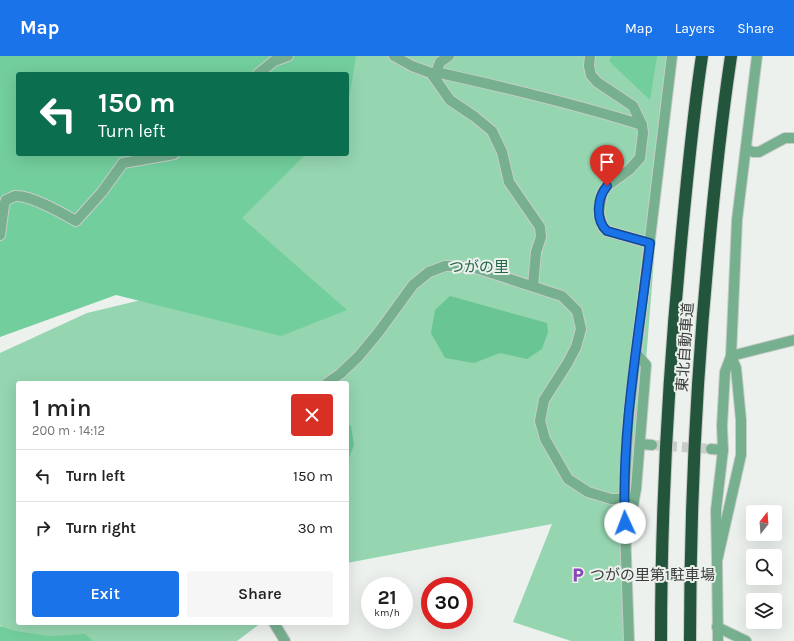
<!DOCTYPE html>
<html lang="en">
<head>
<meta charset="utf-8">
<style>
	body { margin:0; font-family:Karla,"Noto Sans JP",sans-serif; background:#f6f6f6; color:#222; height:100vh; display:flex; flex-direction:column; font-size:15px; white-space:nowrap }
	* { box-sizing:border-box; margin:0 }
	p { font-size:13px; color:#767676 }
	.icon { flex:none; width:22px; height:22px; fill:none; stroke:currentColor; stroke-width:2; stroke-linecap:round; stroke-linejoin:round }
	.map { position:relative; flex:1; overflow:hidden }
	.details { position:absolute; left:16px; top:325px; width:333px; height:244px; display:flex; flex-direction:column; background:#fff; border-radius:4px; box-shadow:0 4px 16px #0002 }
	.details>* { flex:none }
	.banner { position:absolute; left:16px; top:16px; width:333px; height:84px; border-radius:4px; box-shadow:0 4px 16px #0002; background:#0b6e4f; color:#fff; overflow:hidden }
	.needle { width:26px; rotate:17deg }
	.buttons { position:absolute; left:746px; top:449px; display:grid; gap:8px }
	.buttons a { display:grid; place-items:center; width:36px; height:36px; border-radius:4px; background:#fff; box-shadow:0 4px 16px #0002; font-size:20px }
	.speed { position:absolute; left:361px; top:521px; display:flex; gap:8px; font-size:20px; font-weight:700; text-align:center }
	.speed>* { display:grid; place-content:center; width:52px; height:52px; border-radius:50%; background:#fff; box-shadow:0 4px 16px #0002; line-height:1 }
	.speed small { font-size:10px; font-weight:400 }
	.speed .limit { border:6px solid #d22; background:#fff; color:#111 }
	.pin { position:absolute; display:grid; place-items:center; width:34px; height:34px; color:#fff; margin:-41px -17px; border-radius:50% 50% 50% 0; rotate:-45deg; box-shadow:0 0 4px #0007 }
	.pin .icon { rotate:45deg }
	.me { position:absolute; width:44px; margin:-22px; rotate:358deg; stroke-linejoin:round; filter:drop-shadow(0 0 3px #0008) }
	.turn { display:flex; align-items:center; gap:14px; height:84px; padding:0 16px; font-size:18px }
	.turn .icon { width:52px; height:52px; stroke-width:2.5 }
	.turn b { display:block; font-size:28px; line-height:34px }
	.round { display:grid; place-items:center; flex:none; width:42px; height:42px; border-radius:4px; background:#f6f6f6 }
	.summary { display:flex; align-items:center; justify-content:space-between; height:68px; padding:0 16px }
	h1 { font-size:24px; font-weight:600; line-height:30px }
	.primary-button { display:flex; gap:8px; margin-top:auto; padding:8px 16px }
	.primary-button a { flex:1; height:46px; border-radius:4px; background:#1a73e8; color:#fff; font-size:16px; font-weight:600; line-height:46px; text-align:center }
	.primary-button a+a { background:#f6f6f6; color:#222 }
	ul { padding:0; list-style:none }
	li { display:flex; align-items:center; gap:12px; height:52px; padding:0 16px; border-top:1px solid #e0e0e0 }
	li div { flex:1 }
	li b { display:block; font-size:15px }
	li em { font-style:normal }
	header { display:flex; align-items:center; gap:24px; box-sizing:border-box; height:56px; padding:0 20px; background:#1a73e8; color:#fff }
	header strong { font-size:19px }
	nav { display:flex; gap:22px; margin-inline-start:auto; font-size:14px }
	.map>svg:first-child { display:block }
	.green { fill:#95d5b0 }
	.forest { fill:#72ce9c }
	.water { fill:#69c594 }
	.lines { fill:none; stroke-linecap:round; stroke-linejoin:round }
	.minor-tunnel { stroke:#c9cdca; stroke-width:10; stroke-dasharray:10 5; stroke-linecap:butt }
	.minor-casing { stroke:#c9cdca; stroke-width:12 }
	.highway-casing { stroke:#c9cdca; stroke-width:14 }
	.minor { stroke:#76b08f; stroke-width:10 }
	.highway { stroke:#23553c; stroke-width:12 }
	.route-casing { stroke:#114b97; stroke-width:10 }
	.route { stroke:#1a73e8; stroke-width:7 }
	.labels { text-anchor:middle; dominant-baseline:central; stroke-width:4; stroke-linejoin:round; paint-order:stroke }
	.park-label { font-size:15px; fill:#236645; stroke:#ecf1ee }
	.street-label { font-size:15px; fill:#3b3d3c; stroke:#ecf1ee }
	.poi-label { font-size:15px; fill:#3b3d3c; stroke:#ecf1ee; text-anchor:start }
</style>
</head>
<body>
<header>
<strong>Map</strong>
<nav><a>Map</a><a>Layers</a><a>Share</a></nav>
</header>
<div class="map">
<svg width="794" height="585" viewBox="0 0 794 585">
	<rect width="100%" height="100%" fill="#ecf1ee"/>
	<path class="green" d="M199,0H670L624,585H571L513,566L552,468L347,507V327H18V567H261L237,585H16L0,569V297L87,257L254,217L188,98H347V18Z"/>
	<g class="forest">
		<path d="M0,0H356L347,55V18H18V98H306L242,162L347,254L281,280L116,239L0,281Z"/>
		<path d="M612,0H657L650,44L609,5Z"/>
		<path d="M0,570L15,575L49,580L85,578L93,585H0Z"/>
	</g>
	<g class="water">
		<path d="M450,240L547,267L548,276L542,293L527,303L500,297L474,307L445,302L431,277L435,254Z"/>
		<path d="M347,368L351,370L354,389L347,407Z"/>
	</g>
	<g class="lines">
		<path class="minor-tunnel" d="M652,389L711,393"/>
		<g class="minor-casing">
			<g id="minor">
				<path d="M394,0L412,10L431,17L450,44L475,61L492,75L502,96L509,126L540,171L541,181L536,196L533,230"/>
				<path d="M590,0L589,10L591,19L597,26L633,50L642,69L643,77L640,102L629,114L607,130L602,137L599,158L603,171L607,175L650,187"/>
				<path d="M431,17H440C508,32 575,48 642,69"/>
				<path d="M436,17L440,6L449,0"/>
				<path d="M258,18L274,5L288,0"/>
				<path d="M746,93L753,96H759L785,82H794"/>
				<path d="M0,179L4,149L6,144C9,143 12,141 15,140C31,139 62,157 76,165L102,136L123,107L174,98"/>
				<path d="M731,300L794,284"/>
				<path d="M327,327L340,318L358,301L378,277L413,229L429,216L445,210H459L476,212L562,240L577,255L581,273L576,291L567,308L544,344L540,365L545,383L568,423L588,436L611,443H624"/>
				<path d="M640,388L652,389"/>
				<path d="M711,393L723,394"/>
				<path d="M629,472L636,433L646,309L636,297"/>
				<path d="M717,505L716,454L723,394L722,370L725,316L731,300L737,164L757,0"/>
				<path d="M274,567L285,585"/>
				<path d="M717,571L746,585"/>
				<path d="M629,585L624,443L629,357L672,0"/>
				<path d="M718,585L717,505L741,399V364L736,312L731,300"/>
			</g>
		</g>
		<g class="highway-casing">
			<g id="highway">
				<path d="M661,585C661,456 668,327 680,198C686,132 692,66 702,0"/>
				<path d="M690,585C690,457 696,329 708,201C714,134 721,67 731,0"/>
			</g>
		</g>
		<use href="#minor" class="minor"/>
		<use href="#highway" class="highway"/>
	</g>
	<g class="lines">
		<g class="route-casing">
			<path id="route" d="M607,130C597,142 595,164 607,175L650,187C639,280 621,374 625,467"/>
		</g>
		<use href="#route" class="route"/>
	</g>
	<defs>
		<g id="parking-bare" transform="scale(1.2)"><path d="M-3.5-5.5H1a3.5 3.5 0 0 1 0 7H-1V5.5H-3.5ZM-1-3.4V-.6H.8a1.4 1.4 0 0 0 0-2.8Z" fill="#8a45b9" stroke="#ecf1ee" stroke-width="2.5" paint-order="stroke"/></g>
	</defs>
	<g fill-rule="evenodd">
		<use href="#parking-bare" x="578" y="519"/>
	</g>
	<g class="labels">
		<g class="park-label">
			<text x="479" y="211">つがの里</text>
		</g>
		<g class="street-label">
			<text transform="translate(685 291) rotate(-86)">東北自動車道</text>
		</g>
		<g class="poi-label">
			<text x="590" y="519">つがの里第1駐車場</text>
		</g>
	</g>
</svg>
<div class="buttons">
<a><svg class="needle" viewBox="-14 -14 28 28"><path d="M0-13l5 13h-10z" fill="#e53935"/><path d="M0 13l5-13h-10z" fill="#767676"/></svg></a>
<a><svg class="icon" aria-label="search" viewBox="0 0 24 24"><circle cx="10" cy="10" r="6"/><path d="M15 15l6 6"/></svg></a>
<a><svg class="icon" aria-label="layers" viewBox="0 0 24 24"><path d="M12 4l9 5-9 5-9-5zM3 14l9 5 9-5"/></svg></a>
</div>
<div class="speed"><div>21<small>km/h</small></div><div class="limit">30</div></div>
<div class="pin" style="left:607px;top:130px;background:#d93025"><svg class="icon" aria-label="arrive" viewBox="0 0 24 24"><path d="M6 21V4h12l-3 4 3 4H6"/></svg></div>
<svg class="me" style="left:625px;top:467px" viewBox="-20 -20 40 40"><circle r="19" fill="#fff"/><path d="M0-13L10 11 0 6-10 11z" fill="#1a73e8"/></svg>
<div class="banner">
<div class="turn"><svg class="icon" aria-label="left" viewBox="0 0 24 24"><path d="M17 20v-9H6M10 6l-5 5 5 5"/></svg><div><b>150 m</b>Turn left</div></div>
</div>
<section class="details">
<div class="summary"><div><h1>1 min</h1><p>200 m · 14:12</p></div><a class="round" style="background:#d93025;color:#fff"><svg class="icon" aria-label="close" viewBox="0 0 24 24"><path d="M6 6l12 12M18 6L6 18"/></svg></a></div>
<ul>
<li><svg class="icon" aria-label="left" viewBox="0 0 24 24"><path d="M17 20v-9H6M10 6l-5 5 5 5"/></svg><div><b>Turn left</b></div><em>150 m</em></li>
<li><svg class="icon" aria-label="right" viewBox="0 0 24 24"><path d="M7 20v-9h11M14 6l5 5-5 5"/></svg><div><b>Turn right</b></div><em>30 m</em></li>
</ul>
<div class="primary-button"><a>Exit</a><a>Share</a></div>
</section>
</div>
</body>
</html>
